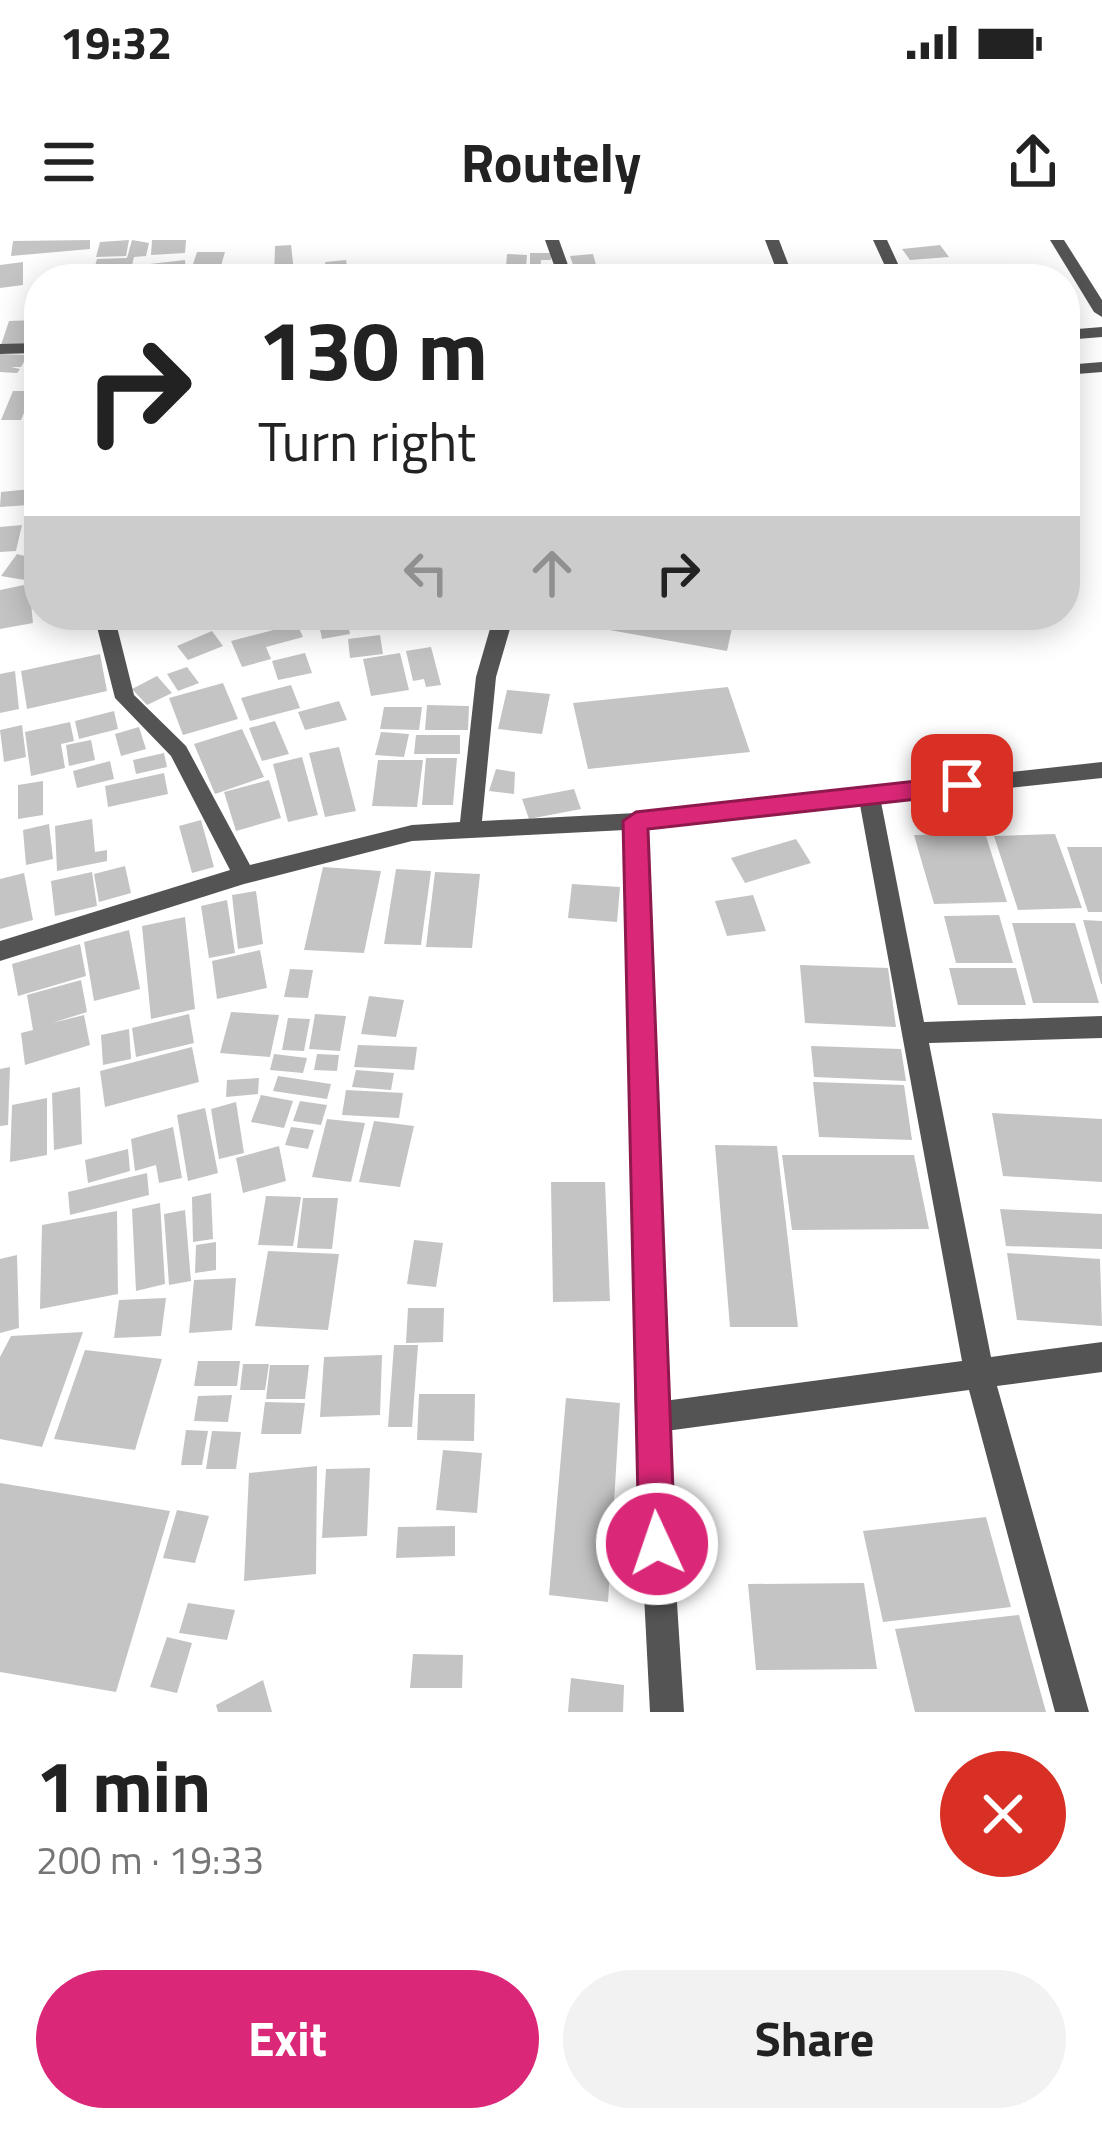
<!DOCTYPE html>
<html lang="en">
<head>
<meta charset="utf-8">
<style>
	body { margin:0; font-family:"Titillium Web",sans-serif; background:#f2f2f2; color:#222; height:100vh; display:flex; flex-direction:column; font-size:45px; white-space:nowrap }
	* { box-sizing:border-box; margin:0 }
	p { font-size:39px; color:#767676 }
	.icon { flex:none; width:66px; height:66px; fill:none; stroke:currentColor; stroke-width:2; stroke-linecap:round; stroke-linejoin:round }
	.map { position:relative; height:1472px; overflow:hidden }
	.sheet { display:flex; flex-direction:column; background:#fff; flex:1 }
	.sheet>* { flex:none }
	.hud { position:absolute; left:24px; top:24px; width:1056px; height:366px; border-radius:48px; box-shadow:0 6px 30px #0003; background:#fff; color:#222; overflow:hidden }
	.pin { position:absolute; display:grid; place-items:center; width:102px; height:102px; color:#fff; margin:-51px; border-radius:24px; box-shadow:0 6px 18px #0006 }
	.me { position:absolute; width:132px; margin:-66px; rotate:357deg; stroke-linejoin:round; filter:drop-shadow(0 0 9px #0008) }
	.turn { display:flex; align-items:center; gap:42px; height:252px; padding:0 36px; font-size:54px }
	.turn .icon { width:156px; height:156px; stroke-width:2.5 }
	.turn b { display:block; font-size:84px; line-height:102px }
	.lanes { display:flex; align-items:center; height:114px; padding:0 36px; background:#0003; justify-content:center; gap:60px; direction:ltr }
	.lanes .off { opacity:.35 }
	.round { display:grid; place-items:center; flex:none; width:126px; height:126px; border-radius:63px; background:#f2f2f2 }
	.head { display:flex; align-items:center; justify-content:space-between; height:204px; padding:0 36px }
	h1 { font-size:72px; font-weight:700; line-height:90px }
	.primary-button { display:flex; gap:24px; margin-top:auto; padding:24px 36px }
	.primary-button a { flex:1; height:138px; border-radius:72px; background:#db2777; color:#fff; font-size:48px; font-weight:700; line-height:138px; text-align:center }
	.primary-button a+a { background:#f2f2f2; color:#222 }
	.status { display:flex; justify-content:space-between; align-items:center; height:84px; padding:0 60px; background:#fff; direction:ltr }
	.status svg { height:33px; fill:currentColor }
	header { display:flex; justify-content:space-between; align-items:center; height:156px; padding:0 36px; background:#fff; font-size:54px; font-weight:700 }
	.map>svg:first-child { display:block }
	.building { fill:#c4c4c4 }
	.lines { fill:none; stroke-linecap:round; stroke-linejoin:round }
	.street { fill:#545454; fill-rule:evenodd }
	.route { fill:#db2777; stroke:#8e194d; stroke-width:3 }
</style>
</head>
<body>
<div class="status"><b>19:32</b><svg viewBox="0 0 49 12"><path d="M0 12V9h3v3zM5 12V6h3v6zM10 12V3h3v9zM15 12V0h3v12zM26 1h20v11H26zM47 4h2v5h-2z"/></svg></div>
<header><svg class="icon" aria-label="menu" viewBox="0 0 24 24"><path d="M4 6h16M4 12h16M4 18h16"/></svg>Routely<svg class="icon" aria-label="share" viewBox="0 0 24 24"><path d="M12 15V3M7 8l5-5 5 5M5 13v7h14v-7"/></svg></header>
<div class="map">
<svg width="1102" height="1472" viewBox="0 0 1102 1472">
	<rect width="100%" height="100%" fill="#fff"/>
	<g class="building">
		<path d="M90,0V9L11,16L13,1Z"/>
		<path d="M129,0L126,16L96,17L100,2Z"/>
		<path d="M132,0L149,3L146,16L134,17L132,25L95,26L97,19L127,18Z"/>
		<path d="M152,0H186L185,13L151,15Z"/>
		<path d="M291,5L295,39H274L275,6Z"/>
		<path d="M940,5L949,17L910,20L902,9Z"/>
		<path d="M197,12H225L219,33H190Z"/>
		<path d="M530,13H552L551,20H541L540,32L544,25H557V39L530,38Z"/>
		<path d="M507,14L527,15L525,39H505Z"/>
		<path d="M593,14L600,39H578L570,16Z"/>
		<path d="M185,20L186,32L142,37L141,25Z"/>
		<path d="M346,20L349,37L327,39L325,22Z"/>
		<path d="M23,22V45L0,48V25Z"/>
		<path d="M134,27L131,39H95L97,29Z"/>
		<path d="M36,80L28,104L1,105L9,81Z"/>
		<path d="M0,114L28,115L21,127H11L20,129L17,133L0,132Z"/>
		<path d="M13,151H33L21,180H1Z"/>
		<path d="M31,249L29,265L0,267L1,252Z"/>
		<path d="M22,285L16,311L0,312V287Z"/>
		<path d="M17,314L39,320L25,340L1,336Z"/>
		<path d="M29,344L33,383L0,389V350Z"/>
		<path d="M399,375H455L456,379L403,388Z"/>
		<path d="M609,375H686L733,383L727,411L604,389Z"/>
		<path d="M347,379L350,394L322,399L319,384Z"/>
		<path d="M297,384L303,397L266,407L271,419L242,427L231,401Z"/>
		<path d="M212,391L223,406L188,420L177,406Z"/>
		<path d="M380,395L383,414L350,418L348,399Z"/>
		<path d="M431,407L441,445L426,447L424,439L413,441L406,411Z"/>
		<path d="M305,413L312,433L278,440L272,421Z"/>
		<path d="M400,413L409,450L371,456L363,419Z"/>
		<path d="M100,414L107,451L27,469L21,431Z"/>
		<path d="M187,427L199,443L178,451L167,434Z"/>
		<path d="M15,431L19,469L0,473V434Z"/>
		<path d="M157,436L172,453L147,465L132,449Z"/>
		<path d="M223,443L238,479L183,495L169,458Z"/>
		<path d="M291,445L300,468L250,481L241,458Z"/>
		<path d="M728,447L750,512L588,529L573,463Z"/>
		<path d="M507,450L550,454L542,494L498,489Z"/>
		<path d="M339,461L347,480L305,490L298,472Z"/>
		<path d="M427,465L469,466L468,490H425Z"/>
		<path d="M384,467H422L419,490L380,489Z"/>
		<path d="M114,471L118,489L79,499L75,481Z"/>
		<path d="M275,481L289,514L262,521L249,488Z"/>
		<path d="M70,482L74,501L61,504L65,528L31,536L25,492Z"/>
		<path d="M22,485L26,517L4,522L0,490Z"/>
		<path d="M139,487L146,509L121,516L115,494Z"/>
		<path d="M242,489L264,537L215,554L194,504Z"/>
		<path d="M381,492L409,494L404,517L375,515Z"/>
		<path d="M416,495H460V514H414Z"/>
		<path d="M91,500L95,520L69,526L66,505Z"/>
		<path d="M339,507L356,571L325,577L309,513Z"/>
		<path d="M164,513L167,527L136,534L133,520Z"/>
		<path d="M302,517L318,575L288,582L273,524Z"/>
		<path d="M426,518H457L453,565H422Z"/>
		<path d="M378,520H423L417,567L372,566Z"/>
		<path d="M110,521L114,539L77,548L73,531Z"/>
		<path d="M496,529L515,532L514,554L489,551Z"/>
		<path d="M164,533L168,554L108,567L105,546Z"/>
		<path d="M269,540L281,578L236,591L224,552Z"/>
		<path d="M43,541V575L18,579V545Z"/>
		<path d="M574,549L581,569L529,579L522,559Z"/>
		<path d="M92,579L95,612L107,610V621L57,631L55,586Z"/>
		<path d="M201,580L214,627L192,633L179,586Z"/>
		<path d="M49,584L53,619L26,625L23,590Z"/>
		<path d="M985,593L1007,662L934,664L914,595Z"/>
		<path d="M1055,594L1082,668L1018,670L994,596Z"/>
		<path d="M796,599L811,623L745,643L731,618Z"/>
		<path d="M1067,607H1102V672H1088Z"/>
		<path d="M125,626L131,653L99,662L94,634Z"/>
		<path d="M323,627L381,631L364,713L304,710Z"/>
		<path d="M396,629L431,631L421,705L384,704Z"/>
		<path d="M92,632L97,666L55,676L51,641Z"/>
		<path d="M435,632L480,634L472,708L426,707Z"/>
		<path d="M24,633L33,680L0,689V639Z"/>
		<path d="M572,644L620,647L617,682L568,678Z"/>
		<path d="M256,651L263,704L238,709L232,655Z"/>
		<path d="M753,655L766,691L727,696L715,661Z"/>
		<path d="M227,660L235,713L209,718L201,666Z"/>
		<path d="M999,675L1013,723H956L944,676Z"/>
		<path d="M185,677L195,769L151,779L142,686Z"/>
		<path d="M1083,680L1102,681V744H1101Z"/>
		<path d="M1012,683H1075L1099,763H1033Z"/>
		<path d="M129,690L140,749L94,761L84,702Z"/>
		<path d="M80,704L86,736L18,756L12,724Z"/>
		<path d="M260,710L267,748L217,759L212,721Z"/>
		<path d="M800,725L888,728L896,787L805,783Z"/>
		<path d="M949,728H1016L1026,765H958Z"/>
		<path d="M290,729L313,730L308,758L284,757Z"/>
		<path d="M81,740L87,772L52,783L84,775L90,805L25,825L21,793L33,790L27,755Z"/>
		<path d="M369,756L404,760L396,797L361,794Z"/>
		<path d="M231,772L279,775L270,817L220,813Z"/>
		<path d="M189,774L194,803L136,817L132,788Z"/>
		<path d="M315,774L346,776L340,811L309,809Z"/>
		<path d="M288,778L310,779L304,811L282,810Z"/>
		<path d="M129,789L131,819L103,825L101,795Z"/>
		<path d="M358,805L417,807L414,830L354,827Z"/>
		<path d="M811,806L901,809L906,841L814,837Z"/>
		<path d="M192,807L199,842L105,867L100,831Z"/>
		<path d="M274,814L307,818L303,833L270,830Z"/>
		<path d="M317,814L339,815L337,831L314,830Z"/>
		<path d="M10,827L8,885L0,886V829Z"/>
		<path d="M356,830L394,833L391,850L352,847Z"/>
		<path d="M278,836L331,844L327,859L273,851Z"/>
		<path d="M259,838L258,854L226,857L227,840Z"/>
		<path d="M813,842L904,845L912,900L819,897Z"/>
		<path d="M80,847L82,904L54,910L52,853Z"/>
		<path d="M346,850L403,853L399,878L342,875Z"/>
		<path d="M261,855L293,861L284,888L251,882Z"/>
		<path d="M47,858V915L10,922L12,865Z"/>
		<path d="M300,861L327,865L321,885L293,881Z"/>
		<path d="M236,862L244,913L219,919L211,869Z"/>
		<path d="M205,868L218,933L188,941L177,875Z"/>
		<path d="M992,873L1102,879V942L1003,936Z"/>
		<path d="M327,879L365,883L351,942L312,937Z"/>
		<path d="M374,881L414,886L400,947L359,942Z"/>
		<path d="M173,887L182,938L159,943L156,925L135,931L131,899Z"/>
		<path d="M291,887L314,890L308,909L285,905Z"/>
		<path d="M715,905L777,906L798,1087H730Z"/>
		<path d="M279,906L286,941L243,953L236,918Z"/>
		<path d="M128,909L130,931L88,943L85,920Z"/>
		<path d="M782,915H914L929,989L792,990Z"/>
		<path d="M147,933L149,955L70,975L68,952Z"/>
		<path d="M551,942H605L610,1061L553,1062Z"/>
		<path d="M211,953L213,999L193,1002L192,957Z"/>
		<path d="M266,956L301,957L293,1006L258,1005Z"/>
		<path d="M303,958H338L332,1009L297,1008Z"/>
		<path d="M160,963L165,1044L136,1051L132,969Z"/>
		<path d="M1000,969L1102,974V1009L1006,1006Z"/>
		<path d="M185,970L191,1041L169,1045L164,974Z"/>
		<path d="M117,971L118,1054L40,1069L42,985Z"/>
		<path d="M414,1000L443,1003L436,1047L407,1044Z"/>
		<path d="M216,1002V1030L195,1033L196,1005Z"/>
		<path d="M268,1011L339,1014L328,1090L255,1086Z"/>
		<path d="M1007,1013L1100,1019L1102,1086L1017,1080Z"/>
		<path d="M17,1015L19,1088L0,1093V1019Z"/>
		<path d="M236,1038L232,1090L189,1093L194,1040Z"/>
		<path d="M166,1058L161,1096L114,1098L119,1060Z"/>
		<path d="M408,1068H444L443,1102L406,1103Z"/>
		<path d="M83,1092L42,1207L0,1199V1117L11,1096Z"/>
		<path d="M394,1105H418L412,1187H388Z"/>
		<path d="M85,1110L162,1119L135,1210L54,1199Z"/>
		<path d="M382,1115L380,1175L320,1177L324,1117Z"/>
		<path d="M198,1121H240L237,1146H194Z"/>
		<path d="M243,1124H269L265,1150H240Z"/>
		<path d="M270,1125H309L305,1159H266Z"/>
		<path d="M419,1154H475L474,1201L417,1200Z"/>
		<path d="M232,1155L228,1182L194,1181L198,1156Z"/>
		<path d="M566,1158L620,1163L608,1362L549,1355Z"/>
		<path d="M265,1162L305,1163L301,1194H261Z"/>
		<path d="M186,1190L208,1191L202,1225H181Z"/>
		<path d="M212,1191L241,1192L236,1229H206Z"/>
		<path d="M443,1210L482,1213L477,1273L436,1270Z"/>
		<path d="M317,1226L316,1334L244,1341L249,1233Z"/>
		<path d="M370,1228L367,1296L322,1298L326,1229Z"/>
		<path d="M0,1243L170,1271L116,1452L0,1432Z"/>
		<path d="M177,1270L209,1276L195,1323L163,1318Z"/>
		<path d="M986,1277L1011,1367L883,1382L863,1291Z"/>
		<path d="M455,1286V1316L396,1318L398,1287Z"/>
		<path d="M864,1343L877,1429L756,1430L748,1344Z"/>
		<path d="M188,1363L235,1370L227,1400L179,1393Z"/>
		<path d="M1019,1375L1046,1472H915L895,1389Z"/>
		<path d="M167,1397L192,1403L177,1453L150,1447Z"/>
		<path d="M413,1414L463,1415L462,1448H410Z"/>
		<path d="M571,1438L624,1445L623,1472H568Z"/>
		<path d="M263,1440L272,1472H218L216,1465Z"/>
	</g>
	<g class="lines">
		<g class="street">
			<path d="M545,0H559L573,39H559Z"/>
			<path d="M765,0H779L794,39H780Z"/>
			<path d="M873,0H887L905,39H891Z"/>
			<path d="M1050,0H1064L1102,60V77L1094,72Z"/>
			<path d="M1102,87V97L1065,100V90Z"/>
			<path d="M39,103V113L0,114V104Z"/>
			<path d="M1102,122V132L1065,135V125Z"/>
			<path d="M94,375H114L134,455L186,506L250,625L412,585L460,582L476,437L494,375H514L496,437L482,581L636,573L1102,522V538L881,562L924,782L1102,776V798L929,803L991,1117L1102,1102V1132L997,1146L1089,1472H1055L969,1150L666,1191L684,1472H650L635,1178L625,590L412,601L244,644L0,721V701L230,630L171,516L115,458ZM860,565L962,1121L664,1161L647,588Z"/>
		</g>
	</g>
	<path class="route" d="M962,536L975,545L962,554L648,589L675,1304L670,1317L657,1322L645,1317L639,1304L623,581L636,572Z"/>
</svg>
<div class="pin" style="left:962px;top:545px;background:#d93025"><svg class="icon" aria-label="arrive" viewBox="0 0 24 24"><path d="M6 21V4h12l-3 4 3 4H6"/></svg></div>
<svg class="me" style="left:657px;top:1304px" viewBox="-20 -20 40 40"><circle r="17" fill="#db2777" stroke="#fff" stroke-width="3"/><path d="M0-11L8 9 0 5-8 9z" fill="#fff"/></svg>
<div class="hud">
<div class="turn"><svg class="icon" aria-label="right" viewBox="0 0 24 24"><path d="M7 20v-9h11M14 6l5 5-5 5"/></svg><div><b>130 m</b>Turn right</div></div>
<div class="lanes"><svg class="icon off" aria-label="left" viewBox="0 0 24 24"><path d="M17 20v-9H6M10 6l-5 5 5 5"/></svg><svg class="icon off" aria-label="ahead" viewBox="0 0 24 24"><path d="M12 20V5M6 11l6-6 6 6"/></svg><svg class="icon" aria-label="right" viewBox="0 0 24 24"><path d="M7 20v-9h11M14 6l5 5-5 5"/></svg></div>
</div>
</div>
<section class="sheet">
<div class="head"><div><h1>1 min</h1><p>200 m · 19:33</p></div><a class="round" style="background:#d93025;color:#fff"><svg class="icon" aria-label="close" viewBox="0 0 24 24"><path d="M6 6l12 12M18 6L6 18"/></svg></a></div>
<div class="primary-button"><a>Exit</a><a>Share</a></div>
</section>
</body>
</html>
